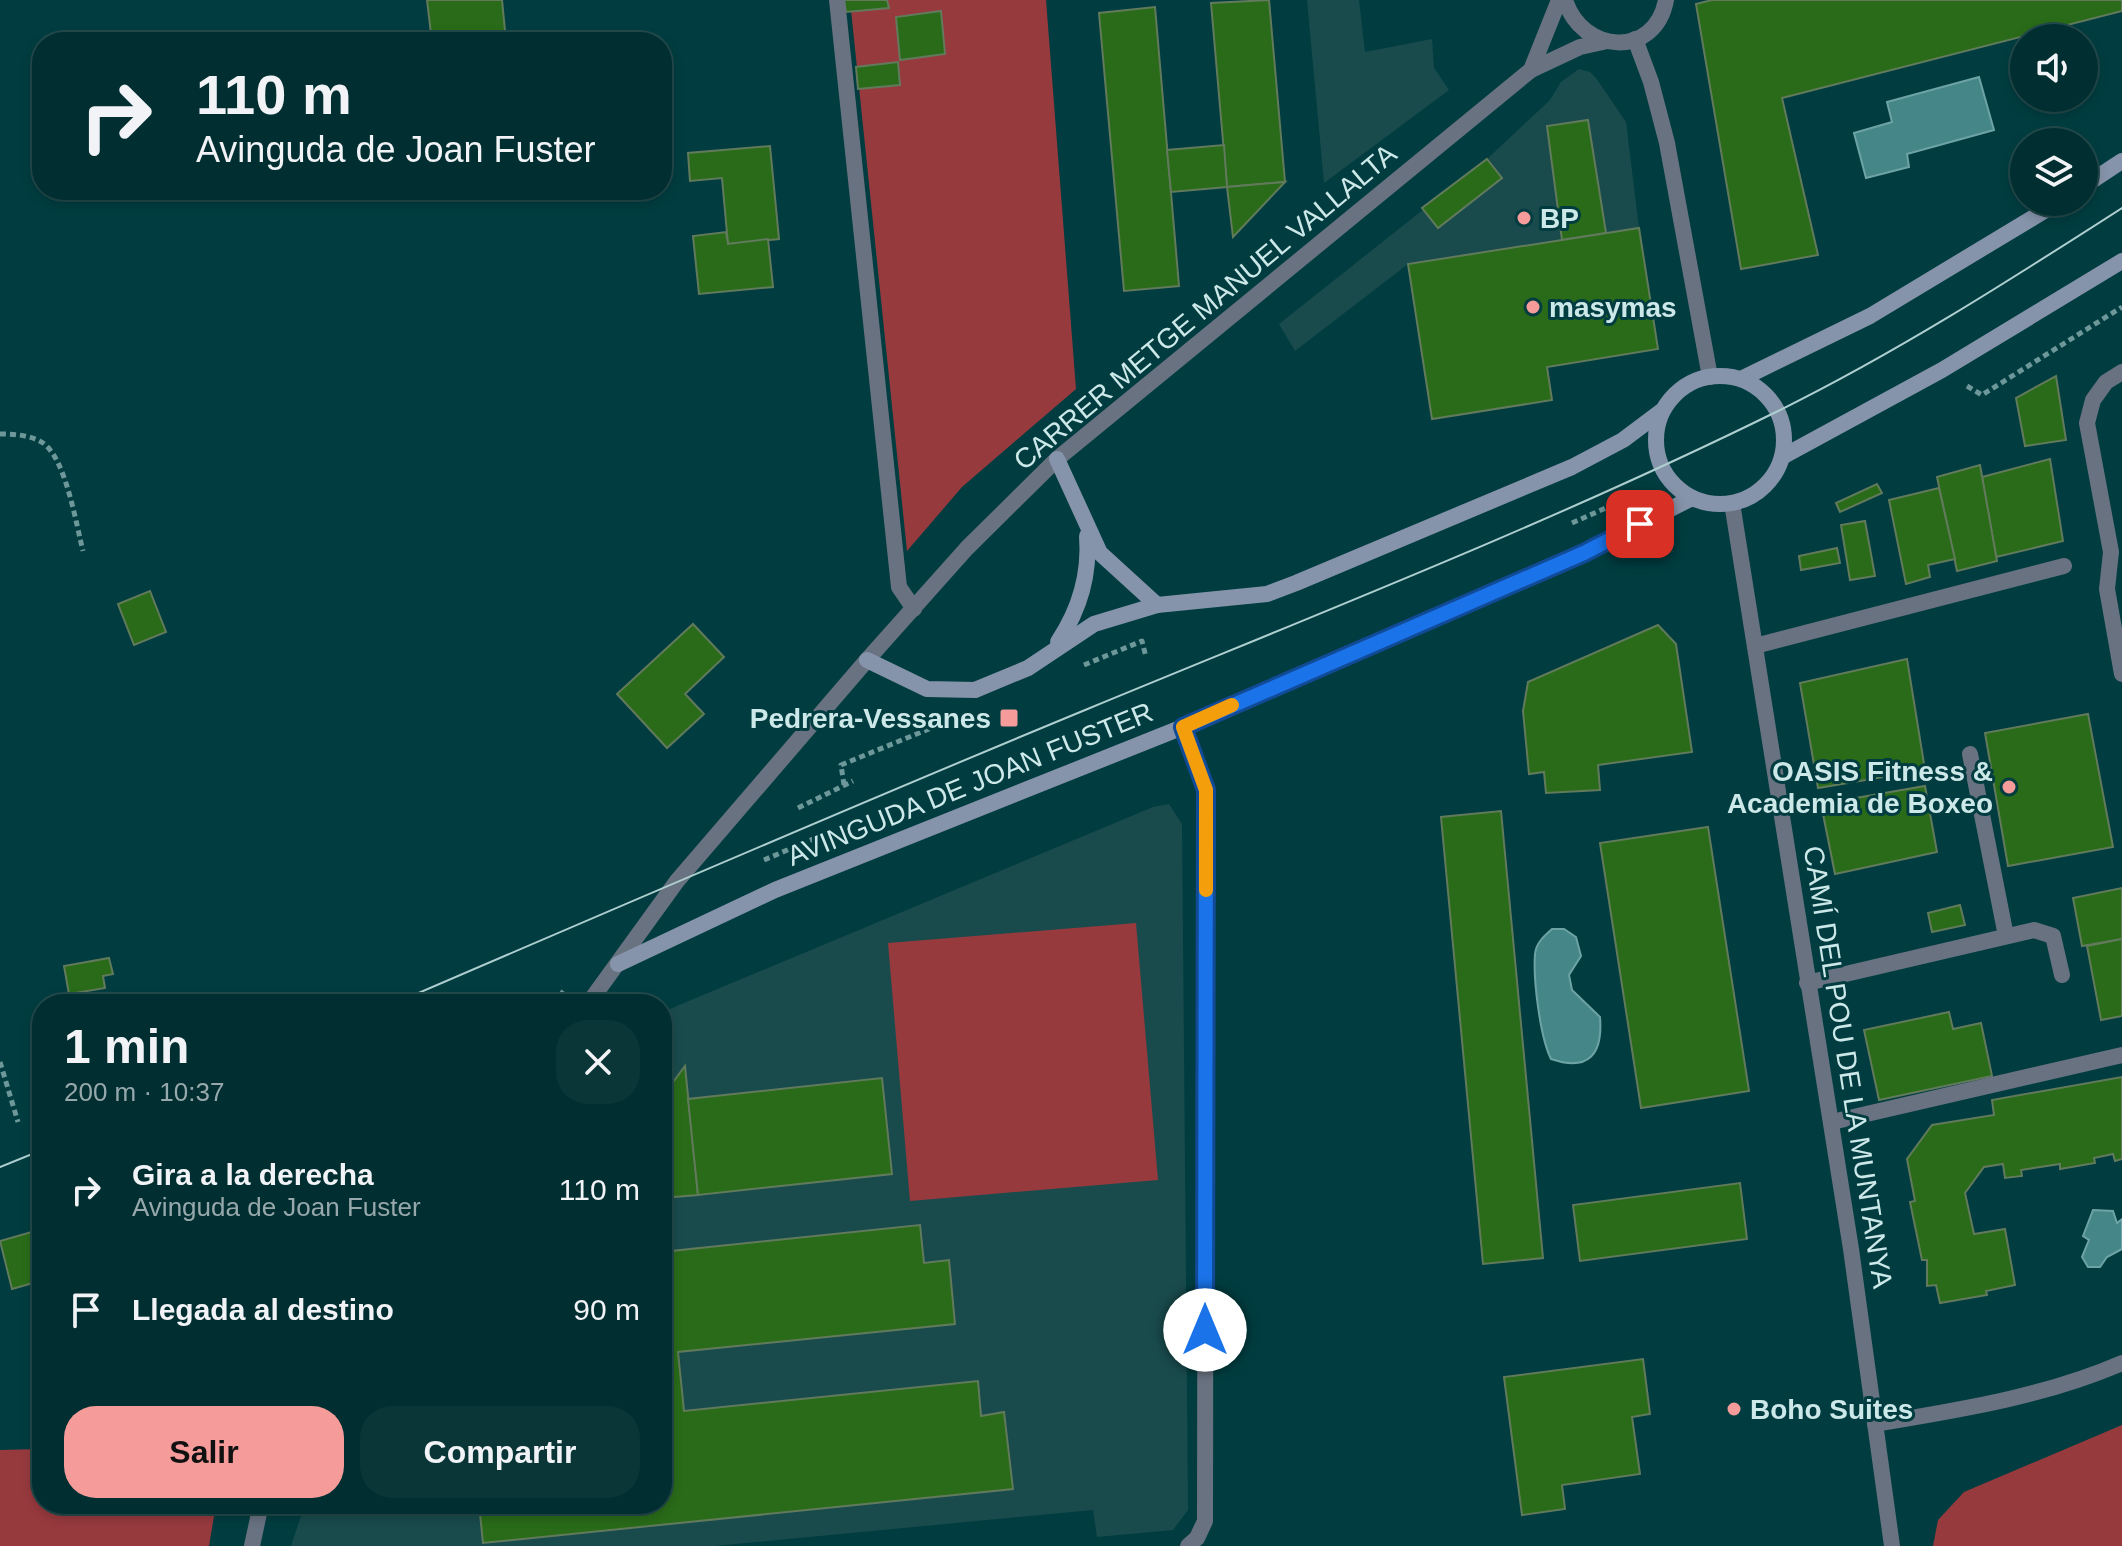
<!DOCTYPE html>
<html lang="es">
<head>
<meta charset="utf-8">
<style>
	body { margin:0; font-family:Helvetica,sans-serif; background:#0b3638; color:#f1f3f6; height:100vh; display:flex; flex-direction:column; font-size:30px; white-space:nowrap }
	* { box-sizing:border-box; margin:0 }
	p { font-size:26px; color:#96a8ab }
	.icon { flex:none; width:44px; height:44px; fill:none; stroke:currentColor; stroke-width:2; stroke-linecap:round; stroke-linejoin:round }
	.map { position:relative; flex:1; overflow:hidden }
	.drawer { position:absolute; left:32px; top:994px; width:640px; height:520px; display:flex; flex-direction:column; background:#012e30; border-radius:32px; box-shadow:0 4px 12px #0003,0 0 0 2px #234a4c }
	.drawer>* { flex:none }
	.hud { position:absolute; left:32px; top:32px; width:640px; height:168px; border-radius:32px; box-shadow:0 4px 12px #0003,0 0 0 2px #234a4c; background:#012e30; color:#f1f3f6; overflow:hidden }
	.tools { position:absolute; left:2010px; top:24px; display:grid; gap:16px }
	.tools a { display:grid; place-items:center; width:88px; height:88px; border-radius:50%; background:#012e30; box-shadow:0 4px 12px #0003,0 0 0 2px #234a4c; font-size:40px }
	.pin { position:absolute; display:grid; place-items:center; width:68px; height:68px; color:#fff; margin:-34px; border-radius:16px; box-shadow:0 4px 12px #0006 }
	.me { position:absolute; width:88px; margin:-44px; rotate:0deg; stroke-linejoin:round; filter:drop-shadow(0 0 6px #0008) }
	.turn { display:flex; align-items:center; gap:28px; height:168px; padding:0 32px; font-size:36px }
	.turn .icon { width:104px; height:104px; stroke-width:2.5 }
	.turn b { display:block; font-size:56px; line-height:68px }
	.round { display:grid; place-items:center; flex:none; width:84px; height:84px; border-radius:32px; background:#0b3638 }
	.summary { display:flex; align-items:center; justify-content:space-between; height:136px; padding:0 32px }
	h1 { font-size:48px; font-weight:600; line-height:60px }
	.primary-button { display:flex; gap:16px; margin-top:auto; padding:16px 32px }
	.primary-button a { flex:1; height:92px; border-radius:32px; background:#f59b9a; color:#111; font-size:32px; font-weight:600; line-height:92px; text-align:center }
	.primary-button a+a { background:#0b3638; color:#f1f3f6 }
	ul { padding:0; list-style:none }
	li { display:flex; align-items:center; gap:24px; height:120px; padding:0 32px }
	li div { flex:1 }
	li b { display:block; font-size:30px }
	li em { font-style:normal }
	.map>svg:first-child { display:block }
	.built { fill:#194b4d }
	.green { fill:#973a3e }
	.water { fill:#458689; stroke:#6ea3a6; stroke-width:2 }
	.building { fill:#296b19; stroke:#617a5b; stroke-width:2 }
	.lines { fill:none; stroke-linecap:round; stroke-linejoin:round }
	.path { stroke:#6d9799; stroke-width:5; stroke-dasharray:6 4; stroke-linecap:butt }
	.service { stroke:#697280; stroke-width:16 }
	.minor { stroke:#697280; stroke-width:16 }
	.tertiary { stroke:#697280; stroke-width:16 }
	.secondary { stroke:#8694ab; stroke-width:16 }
	.tram { stroke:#aececf; stroke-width:2 }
	.route-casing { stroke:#114b97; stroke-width:20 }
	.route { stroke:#1a73e8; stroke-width:14 }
	.slow { stroke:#f59e0b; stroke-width:14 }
	.poi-dot { fill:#f59b9a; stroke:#013d40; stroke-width:3 }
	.labels { text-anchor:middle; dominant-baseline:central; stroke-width:6; stroke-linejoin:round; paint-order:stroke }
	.poi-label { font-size:28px; font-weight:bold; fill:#cde8e9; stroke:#013d40; text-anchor:start }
	.street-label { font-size:28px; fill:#cde8e9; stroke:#013d40 }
</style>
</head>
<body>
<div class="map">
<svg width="2122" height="1546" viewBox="0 0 2122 1546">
	<rect width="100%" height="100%" fill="#013d40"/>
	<g class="built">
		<path d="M1307,0H1359L1365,52L1432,39L1434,68L1449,90L1324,183Z"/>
		<path d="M1579,69L1590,72L1596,78L1626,122L1639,228L1408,264L1295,351L1279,324L1487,159L1550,100L1561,82Z"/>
		<path d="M1169,804L1182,824L1188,1510L1173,1530L1097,1537L1093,1510L714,1546H291L305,1504H662V1020L665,1011L1153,807Z"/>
	</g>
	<g class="green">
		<path d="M850,0H1046L1076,389L962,487L907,551Z"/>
		<path d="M1136,923L1158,1180L910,1201L888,943Z"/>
		<path d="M2122,1425V1546H1933L1938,1520L1964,1492Z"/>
		<path d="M42,1449V1504H216L209,1546H0V1450Z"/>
	</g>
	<g class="water">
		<path d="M1979,77L1994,130L1907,154L1909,167L1866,178L1854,133L1892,122L1887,102Z"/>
		<path d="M1552,929H1564L1576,937L1581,956L1569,975L1572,990L1600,1017C1603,1054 1589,1072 1551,1059C1540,1037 1533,979 1535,954C1536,943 1544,936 1552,929Z"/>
		<path d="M2093,1210L2113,1211L2117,1223L2122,1219V1249L2107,1257L2100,1267H2088L2082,1257L2089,1240L2083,1236Z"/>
	</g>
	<g class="building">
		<path d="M427,0H502L506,41L432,42Z"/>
		<path d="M844,0H887L889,8L846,12Z"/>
		<path d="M1269,0L1285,182L1227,187L1211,3Z"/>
		<path d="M1712,0H2122V11L1782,98L1818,255L1741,269L1696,4Z"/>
		<path d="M1155,7L1179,286L1124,291L1099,13Z"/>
		<path d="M941,11L945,54L900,60L896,17Z"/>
		<path d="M898,62L900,85L858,89L856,67Z"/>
		<path d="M1588,120L1606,233L1562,240L1547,126Z"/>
		<path d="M1224,145L1227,187L1171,192L1167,150Z"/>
		<path d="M770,146L779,239L728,244L722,178L690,181L688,153Z"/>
		<path d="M1487,159L1502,178L1438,228L1422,208Z"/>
		<path d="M1285,182L1233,237L1227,187Z"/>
		<path d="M1639,228L1658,349L1547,367L1552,400L1432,419L1408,264Z"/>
		<path d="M726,232L728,244L768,239L773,287L699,294L693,236Z"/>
		<path d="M2056,376L2066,440L2025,446L2016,398Z"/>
		<path d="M2050,459L2063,541L1996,557L1982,477Z"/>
		<path d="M1980,465L1997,561L1957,571L1937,477Z"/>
		<path d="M1877,484L1882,493L1840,512L1836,503Z"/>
		<path d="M1939,488L1955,559L1928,565L1930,577L1906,584L1889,500Z"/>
		<path d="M1865,521L1875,576L1850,580L1841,525Z"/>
		<path d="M1837,548L1840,563L1801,570L1799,556Z"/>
		<path d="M150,591L166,632L134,645L118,604Z"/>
		<path d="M693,624L724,657L685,694L704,714L667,748L617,694Z"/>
		<path d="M1658,625L1676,644L1692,752L1598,765L1600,790L1546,793L1544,772L1529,774L1523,711L1528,682Z"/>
		<path d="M1907,659L1925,770L1818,788L1800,683Z"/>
		<path d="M2088,714L2113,847L2008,866L1985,733Z"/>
		<path d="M1925,786L1937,852L1835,874L1821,804Z"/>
		<path d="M1501,811L1543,1258L1483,1264L1441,817Z"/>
		<path d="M1708,827L1749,1091L1641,1108L1600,843Z"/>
		<path d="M2122,888V939L2082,946L2073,898Z"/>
		<path d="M1960,905L1965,925L1932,932L1928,913Z"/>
		<path d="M2122,939V1016L2101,1020L2087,946Z"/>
		<path d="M109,958L113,974L103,976L105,988L69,994L64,966Z"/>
		<path d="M1949,1012L1953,1029L1981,1023L1992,1076L1879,1100L1864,1030Z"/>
		<path d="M685,1066L698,1195L662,1198V1097Z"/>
		<path d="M2122,1077V1159L2115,1161L2113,1154L2094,1158L2095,1163L2060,1169V1164L2021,1170L2022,1176L2005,1178L2003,1164L1984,1167L1965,1193L1974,1234L2005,1229L2015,1285L1986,1291L1987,1295L1940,1303L1936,1285L1927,1286V1260H1922L1910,1202L1915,1201L1907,1159L1932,1125L1994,1115L1992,1100Z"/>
		<path d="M882,1078L892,1174L698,1195L688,1099Z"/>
		<path d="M1740,1183L1747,1239L1580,1261L1573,1205Z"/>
		<path d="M920,1225L924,1263L949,1260L955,1324L678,1352L684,1411L978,1381L981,1416L1004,1412L1013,1489L483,1543L479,1504H662V1414L670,1413L662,1354V1252Z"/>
		<path d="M42,1229V1289L40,1281L12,1289L0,1241Z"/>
		<path d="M1643,1359L1650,1414L1632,1417L1640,1474L1562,1485L1565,1509L1522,1515L1504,1377Z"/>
	</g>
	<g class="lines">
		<g class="path">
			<path d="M1967,386L1982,395L2122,307"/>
			<path d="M0,434C14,434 31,435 43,443C66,459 76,524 83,551"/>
			<path d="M1572,523L1617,503"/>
			<path d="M1084,665L1142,641L1146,657"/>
			<path d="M844,785L841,765L958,717"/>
			<path d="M798,808L853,781"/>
			<path d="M764,860L818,837"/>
			<path d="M554,1004L565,989"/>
			<path d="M0,1062L18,1122"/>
		</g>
		<g class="service">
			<path d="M837,0L899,587L914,609"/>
			<path d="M2122,372L2106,382L2093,400L2087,423L2111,552L2107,589L2122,674"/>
			<path d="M1755,646L2064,566"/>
			<path d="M1970,754L2006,936"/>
			<path d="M1807,983L2034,930L2053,936L2062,975"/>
			<path d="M1832,1122L2122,1055"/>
		</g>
		<g class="minor">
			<path d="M1732,503L1851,1249L1892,1546"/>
			<path d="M1183,727L1206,790L1205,1521L1197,1538L1188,1546"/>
			<path d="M1875,1424C1959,1410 2043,1397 2122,1363"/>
		</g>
		<g class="tertiary">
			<path d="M1565,0C1582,54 1655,59 1666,0"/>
			<path d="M1635,39L1651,82L1667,143L1710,377"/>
			<path d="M1531,70L1559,0"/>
			<path d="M588,1004L677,881L867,660L967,548L1057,459L1531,70L1580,47L1603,42"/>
			<path d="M252,1546L261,1504"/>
		</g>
		<g class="secondary">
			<path d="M2084,186L2122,161"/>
			<circle cx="1720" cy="440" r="64"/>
			<path d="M1741,379L1870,316L2059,202"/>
			<path d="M1782,457L1942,370L2122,261"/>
			<path d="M1057,459L1100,553L1157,605"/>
			<path d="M1058,642C1080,609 1090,575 1087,536"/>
			<path d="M867,660L927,689L975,690L1028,668L1094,624L1157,605L1267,594L1296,583L1572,467L1623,440L1663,410"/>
			<path d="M618,964L775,890L1183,727L1584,553L1692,498"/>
		</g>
		<g class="tram">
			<path d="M393,1004C625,904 857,804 1090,708C1320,613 1553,522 1776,412C1896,353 2010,280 2122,208"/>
			<path d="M0,1167L42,1150"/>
		</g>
	</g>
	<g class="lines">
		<g class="route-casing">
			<path id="route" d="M1205,1330L1206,790L1183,727L1584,553L1640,524"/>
		</g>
		<use href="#route" class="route"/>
		<path class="slow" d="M1206,890V790L1183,727L1232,705"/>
	</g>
	<g class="poi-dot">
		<circle cx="1524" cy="218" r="8"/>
		<circle cx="1533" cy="307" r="8"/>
		<rect x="999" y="708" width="20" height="20" rx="4"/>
		<circle cx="2009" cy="787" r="8"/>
		<circle cx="1734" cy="1409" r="8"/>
	</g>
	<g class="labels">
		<g class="poi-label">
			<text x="1540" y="218">BP</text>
			<text x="1549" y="307">masymas</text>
			<text x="991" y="718" text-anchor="end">Pedrera-Vessanes</text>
			<text x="1993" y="771" text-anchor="end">OASIS Fitness &amp;<tspan x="1993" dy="32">Academia de Boxeo</tspan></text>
			<text x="1750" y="1409">Boho Suites</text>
		</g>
		<g class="street-label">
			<text transform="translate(1205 307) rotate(-40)">CARRER METGE MANUEL VALLALTA</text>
			<text transform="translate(970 784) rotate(-22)">AVINGUDA DE JOAN FUSTER</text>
			<text transform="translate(1848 1067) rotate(81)">CAMÍ DEL POU DE LA MUNTANYA</text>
		</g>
	</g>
</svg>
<div class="tools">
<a><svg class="icon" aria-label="sound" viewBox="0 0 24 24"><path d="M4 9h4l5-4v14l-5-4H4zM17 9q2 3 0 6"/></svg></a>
<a><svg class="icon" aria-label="layers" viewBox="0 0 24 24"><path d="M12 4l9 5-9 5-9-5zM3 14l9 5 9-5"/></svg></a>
</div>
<div class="pin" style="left:1640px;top:524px;background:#d93025"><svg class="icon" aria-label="arrive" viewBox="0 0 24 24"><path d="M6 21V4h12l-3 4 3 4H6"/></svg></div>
<svg class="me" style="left:1205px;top:1330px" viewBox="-20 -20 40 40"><circle r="19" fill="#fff"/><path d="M0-13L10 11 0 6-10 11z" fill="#1a73e8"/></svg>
<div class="hud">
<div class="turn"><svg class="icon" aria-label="right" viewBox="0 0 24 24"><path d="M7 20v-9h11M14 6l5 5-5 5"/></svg><div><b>110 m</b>Avinguda de Joan Fuster</div></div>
</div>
<section class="drawer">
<div class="summary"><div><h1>1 min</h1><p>200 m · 10:37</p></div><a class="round"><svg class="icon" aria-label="close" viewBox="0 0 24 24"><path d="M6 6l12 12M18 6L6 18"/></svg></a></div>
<ul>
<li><svg class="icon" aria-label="right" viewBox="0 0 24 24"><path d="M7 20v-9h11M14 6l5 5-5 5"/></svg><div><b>Gira a la derecha</b><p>Avinguda de Joan Fuster</p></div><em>110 m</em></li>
<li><svg class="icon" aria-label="arrive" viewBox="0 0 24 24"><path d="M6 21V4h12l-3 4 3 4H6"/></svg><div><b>Llegada al destino</b></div><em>90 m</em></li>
</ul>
<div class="primary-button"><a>Salir</a><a>Compartir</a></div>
</section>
</div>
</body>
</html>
